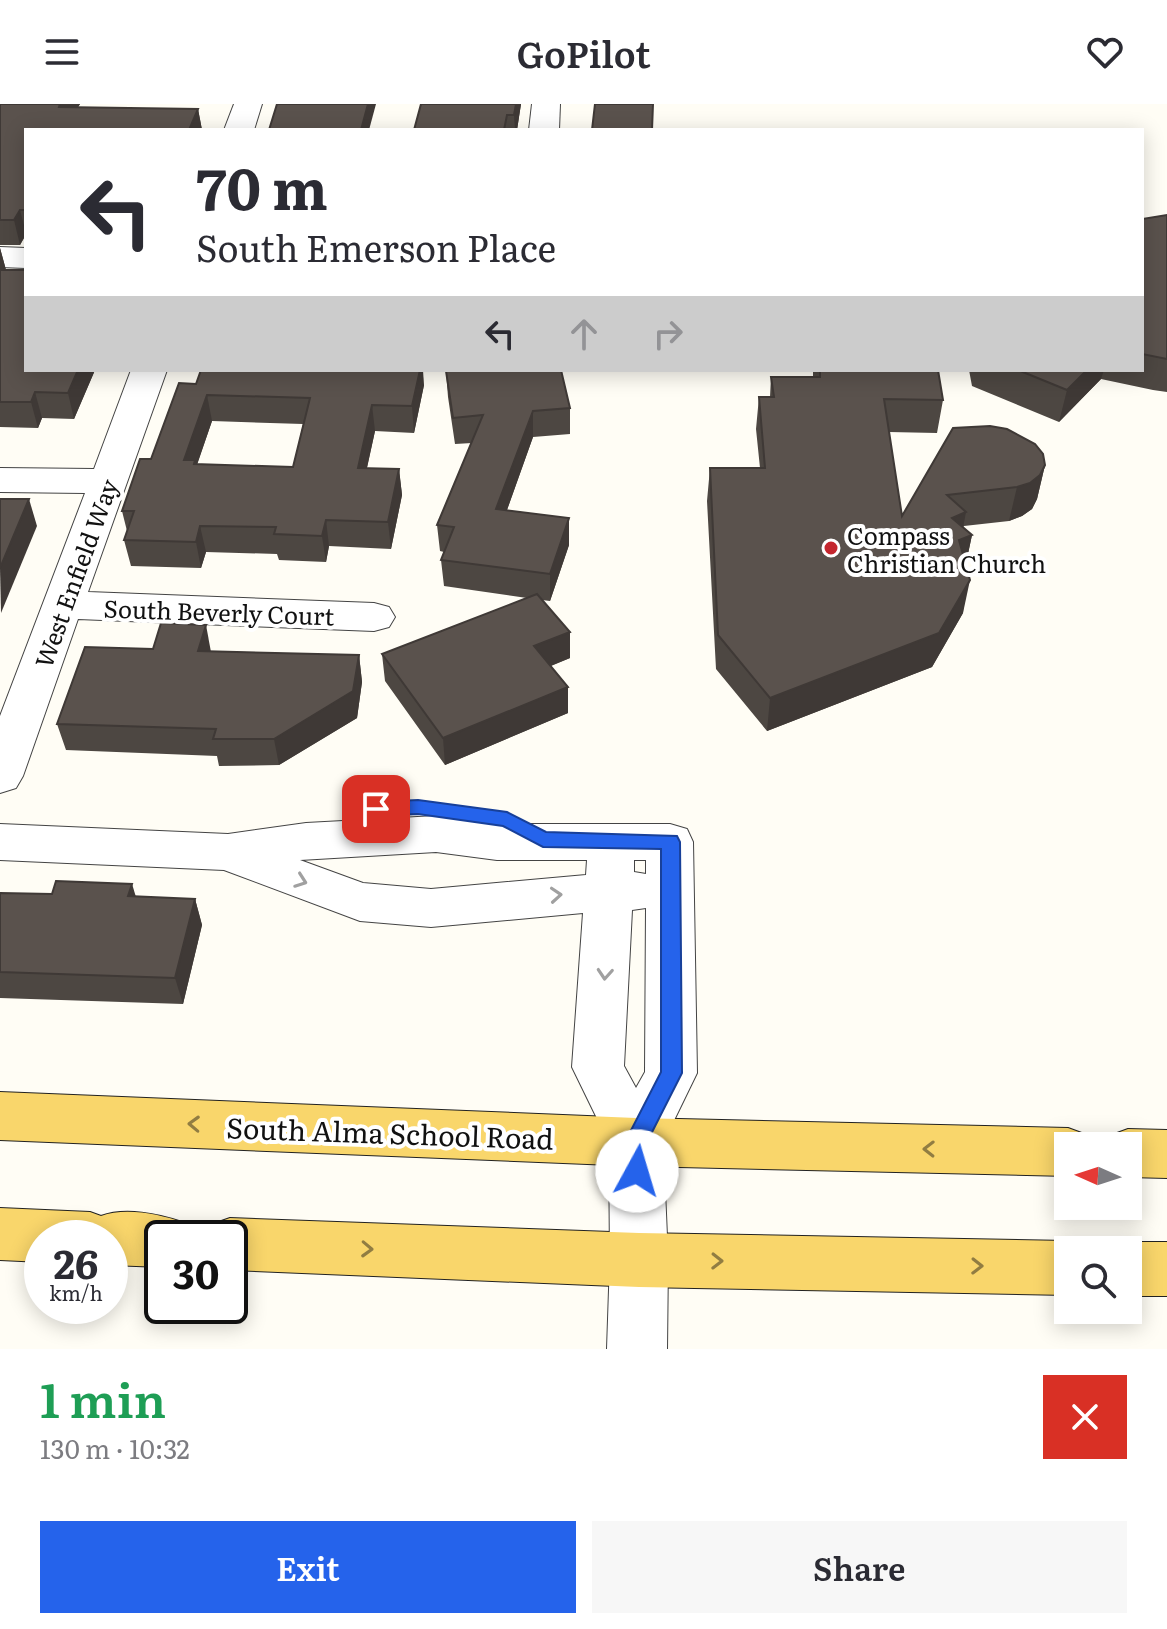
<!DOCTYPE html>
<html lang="en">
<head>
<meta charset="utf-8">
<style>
	body { margin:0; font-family:Literata,serif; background:#f7f7f7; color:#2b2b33; height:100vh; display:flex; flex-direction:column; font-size:30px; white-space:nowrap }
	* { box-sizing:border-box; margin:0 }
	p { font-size:26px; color:#7c7c81 }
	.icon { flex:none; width:44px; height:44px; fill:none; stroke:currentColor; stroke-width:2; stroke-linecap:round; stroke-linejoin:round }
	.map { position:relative; height:1245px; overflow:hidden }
	.panel { display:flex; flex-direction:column; background:#fff; flex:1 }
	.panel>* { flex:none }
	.guide { position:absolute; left:24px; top:24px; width:1120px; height:244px; border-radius:0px; box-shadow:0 4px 20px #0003; background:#fff; color:#2b2b33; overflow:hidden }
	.needle { width:52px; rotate:273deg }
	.controls { position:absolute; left:1054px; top:1028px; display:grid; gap:16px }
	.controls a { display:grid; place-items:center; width:88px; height:88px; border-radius:0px; background:#fff; box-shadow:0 4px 20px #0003; font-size:40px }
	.speed { position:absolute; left:24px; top:1116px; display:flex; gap:16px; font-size:40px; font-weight:700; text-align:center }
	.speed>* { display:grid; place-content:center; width:104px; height:104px; border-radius:50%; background:#fff; box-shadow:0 4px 20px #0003; line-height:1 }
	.speed small { font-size:20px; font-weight:400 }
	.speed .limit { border:4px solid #111; border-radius:12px; background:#fff; color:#111 }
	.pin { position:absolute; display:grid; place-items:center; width:68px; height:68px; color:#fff; margin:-34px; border-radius:16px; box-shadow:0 4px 12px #0006 }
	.me { position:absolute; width:88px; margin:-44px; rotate:6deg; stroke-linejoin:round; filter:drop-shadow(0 0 6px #0008) }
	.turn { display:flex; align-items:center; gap:28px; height:168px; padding:0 40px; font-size:36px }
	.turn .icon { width:104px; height:104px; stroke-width:2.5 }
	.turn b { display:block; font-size:56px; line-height:68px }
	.lanes { display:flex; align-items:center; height:76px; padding:0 40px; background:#0003; justify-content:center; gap:40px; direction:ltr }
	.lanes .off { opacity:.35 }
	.round { display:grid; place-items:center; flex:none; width:84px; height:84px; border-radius:0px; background:#f7f7f7 }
	.summary { display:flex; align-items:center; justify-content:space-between; height:136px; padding:0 40px }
	h1 { font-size:48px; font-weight:600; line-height:60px; color:#1e9e55 }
	.primary-button { display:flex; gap:16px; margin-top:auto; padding:16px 40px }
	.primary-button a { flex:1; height:92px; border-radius:0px; background:#2563eb; color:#fff; font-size:32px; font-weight:600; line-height:92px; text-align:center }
	.primary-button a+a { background:#f7f7f7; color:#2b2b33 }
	header { display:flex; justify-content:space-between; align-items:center; height:104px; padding:0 40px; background:#fff; font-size:36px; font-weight:600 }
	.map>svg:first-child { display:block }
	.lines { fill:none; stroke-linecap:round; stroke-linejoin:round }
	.minor-casing { stroke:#444; stroke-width:2 }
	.major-casing { stroke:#222; stroke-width:2 }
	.minor { fill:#fff; fill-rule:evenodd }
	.major { fill:#f9d66b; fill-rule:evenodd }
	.wall { fill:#4d4742; fill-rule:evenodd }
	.shaded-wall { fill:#3f3936 }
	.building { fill:#5a524d; stroke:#3f3936; stroke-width:2; fill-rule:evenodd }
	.oneway { stroke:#a0a0a0 }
	.oneway2 { stroke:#917d42 }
	.route { fill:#2563eb; stroke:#184099; stroke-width:2 }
	.poi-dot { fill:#c4262e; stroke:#fff; stroke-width:3 }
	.labels { text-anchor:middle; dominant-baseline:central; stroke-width:8; stroke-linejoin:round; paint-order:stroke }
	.poi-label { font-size:24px; fill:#111; stroke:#fff; text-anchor:start }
	.street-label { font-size:24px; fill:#111; stroke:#fff }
	.near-street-label { font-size:28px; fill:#111; stroke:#fff }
</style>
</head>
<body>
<header><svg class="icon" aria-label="menu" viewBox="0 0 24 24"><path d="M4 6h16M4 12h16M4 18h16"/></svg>GoPilot<svg class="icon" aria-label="heart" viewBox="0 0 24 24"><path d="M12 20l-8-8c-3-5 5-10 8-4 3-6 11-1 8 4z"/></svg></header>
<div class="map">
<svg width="1167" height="1245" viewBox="0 0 1167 1245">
	<rect width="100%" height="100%" fill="#fffdf5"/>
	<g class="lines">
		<g class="minor-casing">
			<g id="minor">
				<path d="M234,0H262L254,26H224Z"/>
				<path d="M532,0H560L559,26H529Z"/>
				<path d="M0,143L26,144V164L0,163Z"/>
				<path d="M131,266H167L88,488L374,499L389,503L395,513L389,523L374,527L78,515L23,672L16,684L0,689V612L85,389L0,388V364L94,365Z"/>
				<path d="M436,712L497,720H670L687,725L693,738L697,969L663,1039L668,1156L667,1245H607L610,1156L609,1039L572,963L583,809L431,823L360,817L224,766L0,756V720L228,730L306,719ZM436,748L497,756H587L586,771L431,785L363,779L300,756ZM634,756H646V770L634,768ZM646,804L645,968L636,984L624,962L632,806Z"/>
			</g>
		</g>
		<g class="major-casing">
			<g id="major">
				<path d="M0,988L636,1014L1068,1024L1087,1031L1093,1042H1068V1072L636,1062L0,1036Z"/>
				<path d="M1128,1025L1167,1026V1074L1128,1073V1042H1104L1109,1032Z"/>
				<path d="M0,1104L90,1108L101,1112C125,1103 159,1110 182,1118L189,1134H162V1163L110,1161V1134H42V1158L0,1156Z"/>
				<path d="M230,1114L639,1129L1068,1137L1089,1146H1068V1191L639,1183L230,1166V1134H204L210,1121Z"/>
				<path d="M1128,1138H1167V1192H1128V1146H1108Z"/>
			</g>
		</g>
		<use href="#minor" class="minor"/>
		<use href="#major" class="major"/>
	</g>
	<g class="wall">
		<path d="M0,0H80L78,3L198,5L202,26H26V131L20,141H0Z"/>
		<path d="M421,0H521L517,26H414Z"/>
		<path d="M1167,111V288L1153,286L1101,275L1059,318L972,282L969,266H1142V115Z"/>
		<path d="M0,144L6,166L26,266H95L74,315L42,314L38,324L0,323Z"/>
		<path d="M813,266H938L943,296L937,329L889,328L902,412L953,324L1045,361L1037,395L1032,405L1022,412L1009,417L964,422L963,423L972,431L966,459L963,509L932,563L767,627L716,565L707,397L710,364H760L756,325L759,293H770L771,273H813Z"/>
		<path d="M446,267L570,304V330L533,333L507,406L569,414V441L550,497L542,496L570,528V554L551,562L568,609L445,661L385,577L382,550L527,494L444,482L441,456L444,448L440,447L437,421L472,339L455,340L448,293Z"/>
		<path d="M179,279L424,281L414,329L375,327L367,364L399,365L402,391L391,445L329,442L326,458L279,456L277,450L206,448L201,464L131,462L124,436L127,427L122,407L151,355ZM212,317L303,320L293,363L197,361Z"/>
		<path d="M211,547L359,551L362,578L357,614L279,661L219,662L217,652L66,646L57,620Z"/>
		<path d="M0,789L195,795L202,821L183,900L0,894Z"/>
	</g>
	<g class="shaded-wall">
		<path d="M60,0H80L64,26L59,3Z"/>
		<path d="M368,0H376L369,26H361Z"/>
		<path d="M516,0H521L517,26H515L514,11Z"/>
		<path d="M198,5L202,26H189Z"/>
		<path d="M20,106L26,129L20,141L14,116Z"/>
		<path d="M0,144L6,166L0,177Z"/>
		<path d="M78,266H95L74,315L68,289Z"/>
		<path d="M420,266H423L424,281L414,329L412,302Z"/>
		<path d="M1087,266H1104L1101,275L1059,318L1067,286Z"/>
		<path d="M35,288L42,314L38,324L31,298Z"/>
		<path d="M207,291L212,317L196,363L184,356Z"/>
		<path d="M372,301L375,327L361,390L358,364Z"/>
		<path d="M533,307V333L498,431L496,405Z"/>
		<path d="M1045,361L1037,395L1032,405L1022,412L1009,417L1017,383Z"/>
		<path d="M399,365L402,391L391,445L388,418Z"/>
		<path d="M29,395L37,422L1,509L0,464Z"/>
		<path d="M966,408L961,435L972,431L965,464L952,414Z"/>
		<path d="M569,414V441L550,497V470Z"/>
		<path d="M326,416L329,442L326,458L322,432Z"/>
		<path d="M200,422L206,448L201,464L196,438Z"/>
		<path d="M970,476L963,509L932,563L767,627L770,594Z"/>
		<path d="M206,521L211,548L198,547Z"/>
		<path d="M570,528V554L535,568L534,542Z"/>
		<path d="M359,551L362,578L357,614L279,661L274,635Z"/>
		<path d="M568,583V609L445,661L443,634Z"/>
		<path d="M132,780L140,806L128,792Z"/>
		<path d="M195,795L202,821L183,900L175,874Z"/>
	</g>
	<g class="building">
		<path d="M0,0H60L59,3L198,5L189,26H26V106H20L14,116H0Z"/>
		<path d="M277,0H368L361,26H269Z"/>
		<path d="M421,0H516L514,11H507L504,26H414Z"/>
		<path d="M595,0H653L652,26H592Z"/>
		<path d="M1167,111V255L1142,250V115Z"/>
		<path d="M0,166H26V266H78L68,289L35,288L31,298H0Z"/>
		<path d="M201,266H420L412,302L372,301L358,364L399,365L388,418L326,416L322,432L274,430L276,423L200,422L196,438L124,436L134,407H122L140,355H151L179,279L196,280ZM207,291L310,294L293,363L194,360L195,356H184Z"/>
		<path d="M458,266H561L570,304L533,307L496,405L569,414L550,470L441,456L454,423L437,421L483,311L453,314L446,267Z"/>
		<path d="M820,266H938L943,296L884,295L902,412L953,324L990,322L1007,325L1035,340L1043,350L1045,361L1040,371L1030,379L1017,383L947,391L966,408L952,414L972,431L959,436L970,476L939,529L770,594L718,531L710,364H765L759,293H774L771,273H820Z"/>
		<path d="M1018,266H1087L1067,286Z"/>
		<path d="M0,395H29L0,464Z"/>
		<path d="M537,490L570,528L534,542L568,583L443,634L382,550Z"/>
		<path d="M161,519L206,521L198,547L359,551L353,587L274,635H213L216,625L57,620L85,543L153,545Z"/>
		<path d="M56,777L132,780L128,792L195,795L175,874L0,868V789L52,790Z"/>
	</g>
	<defs><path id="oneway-chevron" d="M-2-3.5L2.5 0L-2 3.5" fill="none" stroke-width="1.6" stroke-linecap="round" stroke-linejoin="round" transform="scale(2)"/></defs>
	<g class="oneway">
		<use href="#oneway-chevron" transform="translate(301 777) rotate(20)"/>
		<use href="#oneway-chevron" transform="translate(556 791) rotate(-4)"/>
		<use href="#oneway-chevron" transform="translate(605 870) rotate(94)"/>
	</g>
	<g class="oneway2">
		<use href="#oneway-chevron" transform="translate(194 1020) rotate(-178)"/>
		<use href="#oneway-chevron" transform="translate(929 1045) rotate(-179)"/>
		<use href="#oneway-chevron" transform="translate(367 1145) rotate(2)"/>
		<use href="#oneway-chevron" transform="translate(717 1157) rotate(1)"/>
		<use href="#oneway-chevron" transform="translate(977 1162) rotate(1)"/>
	</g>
	<path class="route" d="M418,696L507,708L546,728L677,732L680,738L682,969L647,1038L648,1067L645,1075L637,1078L629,1075L625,1067V1038L661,968V745L543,743L503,722L418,710L376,712L366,705L376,698Z"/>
	<circle class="poi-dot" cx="831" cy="444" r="8"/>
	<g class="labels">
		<g class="poi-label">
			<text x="847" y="430">Compass<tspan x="847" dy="28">Christian Church</tspan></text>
		</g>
		<g class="street-label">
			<text transform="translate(75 469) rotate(-70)">West Enfield Way</text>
			<text transform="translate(219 507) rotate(2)">South Beverly Court</text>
		</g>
		<g class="near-street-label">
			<text transform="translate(390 1028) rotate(2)">South Alma School Road</text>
		</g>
	</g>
</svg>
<div class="controls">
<a><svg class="needle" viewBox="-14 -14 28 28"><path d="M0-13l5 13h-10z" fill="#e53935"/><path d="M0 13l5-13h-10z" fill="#7c7c81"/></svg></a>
<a><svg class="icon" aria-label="search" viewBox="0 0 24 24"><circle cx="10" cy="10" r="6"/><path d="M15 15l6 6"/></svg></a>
</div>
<div class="speed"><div>26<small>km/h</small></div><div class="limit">30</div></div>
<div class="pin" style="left:376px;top:705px;background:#d93025"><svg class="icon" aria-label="arrive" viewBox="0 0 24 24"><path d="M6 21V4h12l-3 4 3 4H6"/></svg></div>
<svg class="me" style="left:637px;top:1067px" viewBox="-20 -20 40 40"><circle r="19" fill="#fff"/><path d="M0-13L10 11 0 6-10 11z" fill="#2563eb"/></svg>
<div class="guide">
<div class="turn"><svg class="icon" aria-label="left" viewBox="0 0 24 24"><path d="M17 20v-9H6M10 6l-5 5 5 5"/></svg><div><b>70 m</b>South Emerson Place</div></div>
<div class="lanes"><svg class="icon" aria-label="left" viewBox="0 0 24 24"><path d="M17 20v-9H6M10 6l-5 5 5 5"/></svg><svg class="icon off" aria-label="ahead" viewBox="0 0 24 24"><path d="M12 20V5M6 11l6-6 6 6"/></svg><svg class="icon off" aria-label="right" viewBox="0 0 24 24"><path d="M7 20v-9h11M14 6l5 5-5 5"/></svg></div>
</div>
</div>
<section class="panel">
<div class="summary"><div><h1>1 min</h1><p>130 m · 10:32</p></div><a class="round" style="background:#d93025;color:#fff"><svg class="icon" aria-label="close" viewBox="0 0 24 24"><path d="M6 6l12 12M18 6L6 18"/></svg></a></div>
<div class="primary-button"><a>Exit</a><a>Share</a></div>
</section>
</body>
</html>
